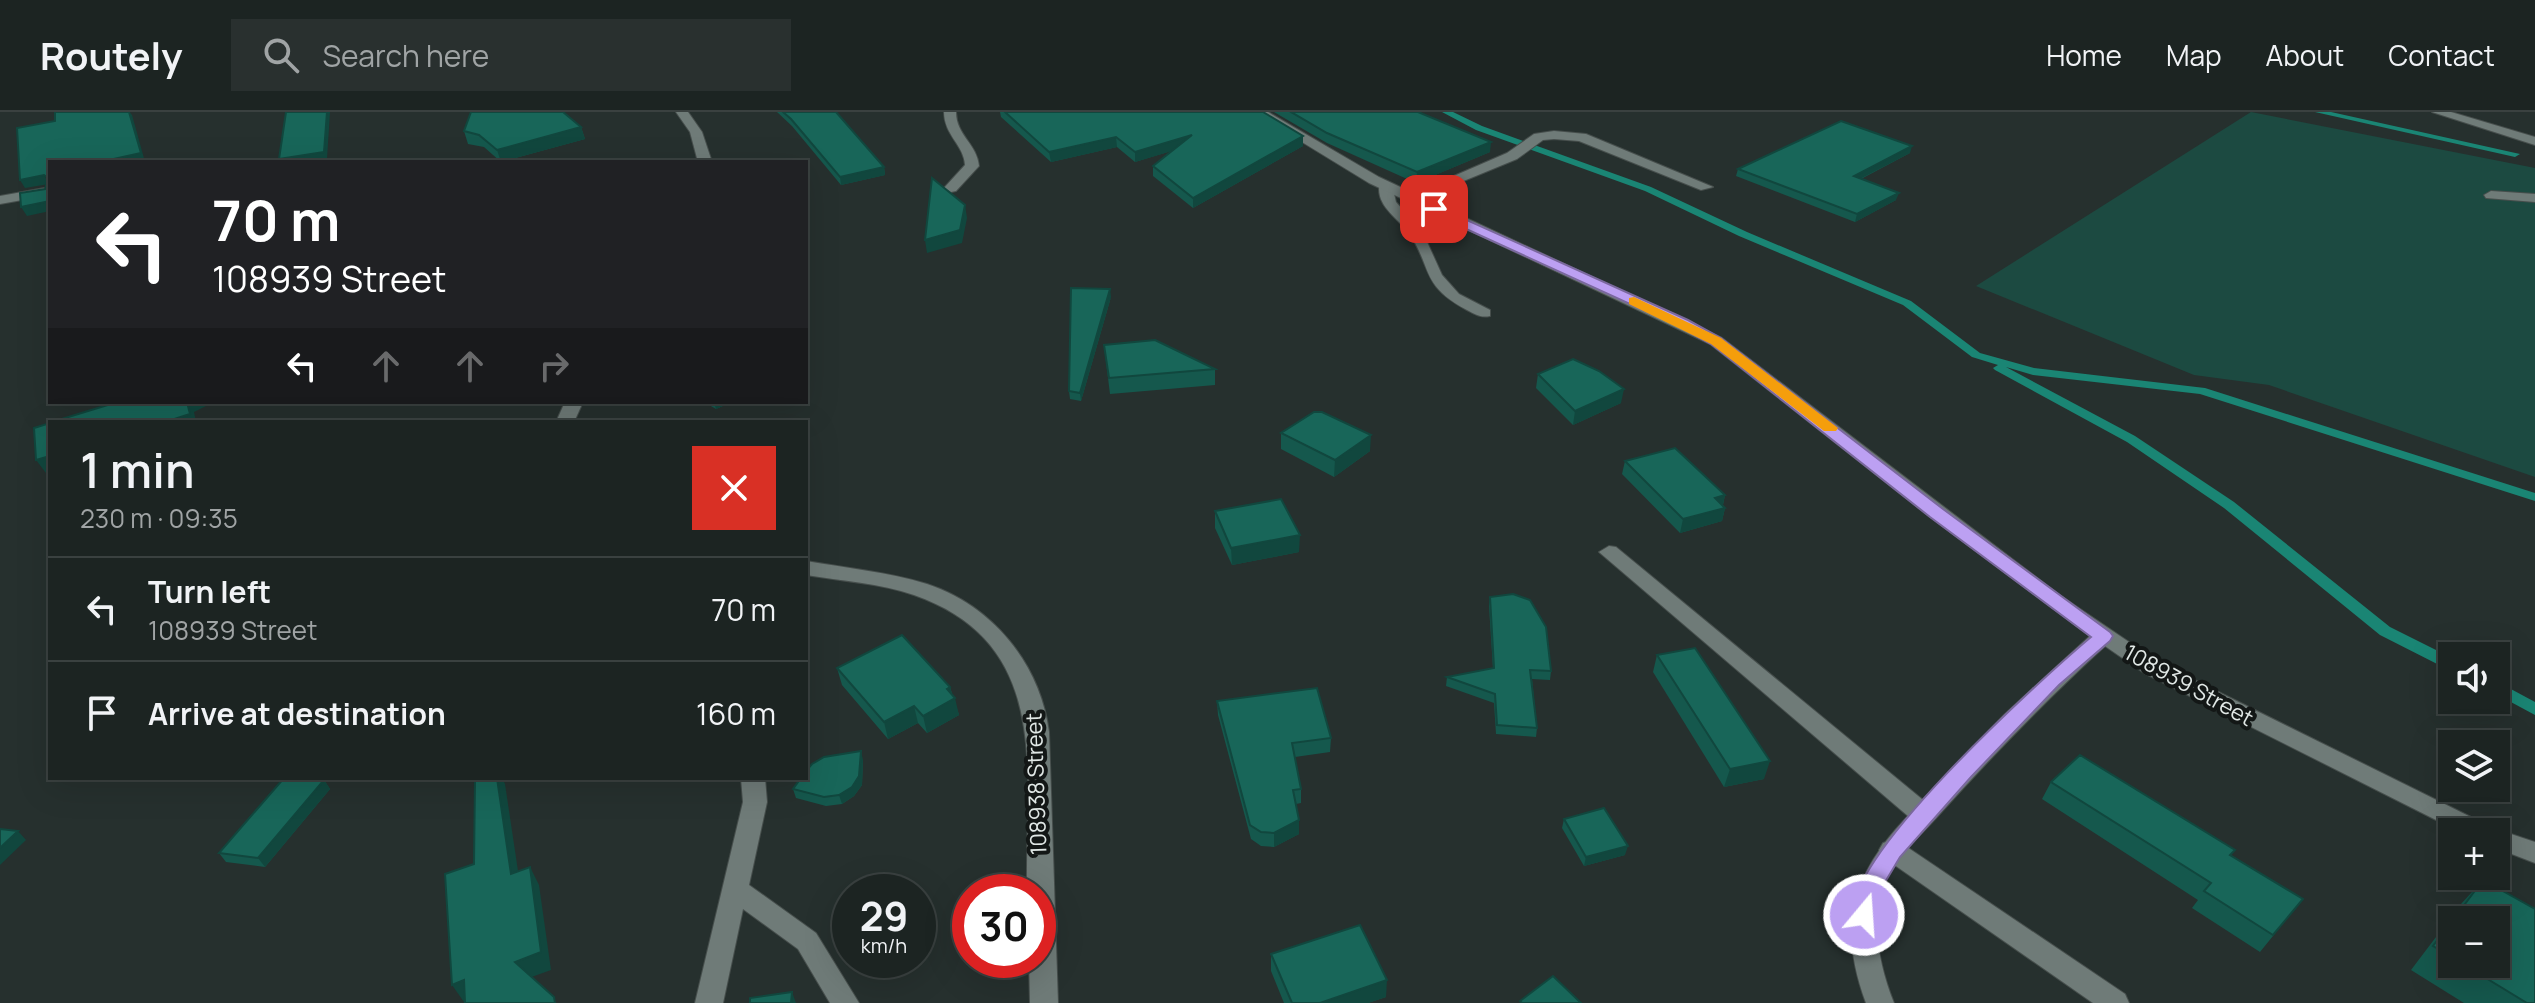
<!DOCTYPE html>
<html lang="en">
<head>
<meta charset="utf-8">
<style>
	body { margin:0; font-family:Manrope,sans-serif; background:#29302f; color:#f1f3f6; height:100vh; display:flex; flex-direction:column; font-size:30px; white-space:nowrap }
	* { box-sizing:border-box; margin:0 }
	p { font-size:26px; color:#a0a4a5 }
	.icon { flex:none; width:44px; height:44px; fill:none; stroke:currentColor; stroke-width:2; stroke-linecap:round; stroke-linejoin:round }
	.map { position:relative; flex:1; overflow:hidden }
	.side { position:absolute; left:48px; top:308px; width:760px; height:360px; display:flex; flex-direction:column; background:#1c2422; border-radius:0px; box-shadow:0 8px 32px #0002,0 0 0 2px #3a4140 }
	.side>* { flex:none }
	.hud { position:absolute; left:48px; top:48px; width:760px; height:244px; border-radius:0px; box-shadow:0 8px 32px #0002,0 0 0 2px #3a4140; background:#202124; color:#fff; overflow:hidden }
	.tools { position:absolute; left:2438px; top:530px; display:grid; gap:16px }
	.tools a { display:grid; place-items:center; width:72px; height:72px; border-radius:0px; background:#1c2422; box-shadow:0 8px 32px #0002,0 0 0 2px #3a4140; font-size:40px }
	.speed { position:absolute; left:832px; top:762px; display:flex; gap:16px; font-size:40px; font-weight:700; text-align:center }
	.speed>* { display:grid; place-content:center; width:104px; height:104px; border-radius:50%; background:#1c2422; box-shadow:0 8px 32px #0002,0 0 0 2px #3a4140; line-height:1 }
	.speed small { font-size:20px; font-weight:400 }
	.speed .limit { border:12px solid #d22; background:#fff; color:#111 }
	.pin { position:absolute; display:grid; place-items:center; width:68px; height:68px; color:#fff; margin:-34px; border-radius:16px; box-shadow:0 4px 12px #0006 }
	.me { position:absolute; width:88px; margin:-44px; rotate:18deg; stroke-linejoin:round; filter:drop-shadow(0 0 6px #0008) }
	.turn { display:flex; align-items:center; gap:28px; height:168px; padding:0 32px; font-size:36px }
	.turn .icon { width:104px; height:104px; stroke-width:2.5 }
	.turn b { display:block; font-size:56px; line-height:68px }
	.lanes { display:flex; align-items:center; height:76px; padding:0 32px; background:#0003; justify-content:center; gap:40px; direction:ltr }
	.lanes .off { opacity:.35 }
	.round { display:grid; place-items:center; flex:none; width:84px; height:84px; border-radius:0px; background:#29302f }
	.head { display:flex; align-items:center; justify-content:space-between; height:136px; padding:0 32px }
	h1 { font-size:48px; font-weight:600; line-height:60px }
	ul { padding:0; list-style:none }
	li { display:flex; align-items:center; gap:24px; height:104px; padding:0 32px; border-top:2px solid #3a4140 }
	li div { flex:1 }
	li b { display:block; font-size:30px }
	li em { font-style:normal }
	header { display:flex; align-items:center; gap:48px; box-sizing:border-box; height:112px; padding:0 40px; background:#1c2422; border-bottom:2px solid #3a4140 }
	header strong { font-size:38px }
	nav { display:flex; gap:44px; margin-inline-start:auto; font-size:28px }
	.search { width:560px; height:72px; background:#29302f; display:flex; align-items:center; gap:20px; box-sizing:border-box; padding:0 28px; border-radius:0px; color:#a0a4a5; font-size:30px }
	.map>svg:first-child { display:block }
	.green { fill:#1c4a41 }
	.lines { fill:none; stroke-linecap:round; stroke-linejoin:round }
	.stream { fill:#1a8574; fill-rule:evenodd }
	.service-casing { stroke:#464e4c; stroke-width:2 }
	.minor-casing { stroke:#464e4c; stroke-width:2 }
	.tertiary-casing { stroke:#464e4c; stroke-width:2 }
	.service { fill:#6f7b78; fill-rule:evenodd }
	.minor { fill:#6f7b78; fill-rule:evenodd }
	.tertiary { fill:#6f7b78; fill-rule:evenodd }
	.wall { fill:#15584d; fill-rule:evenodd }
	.shaded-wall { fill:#11473e }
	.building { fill:#186659; stroke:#11473e; stroke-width:2 }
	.route { fill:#bca0f2; stroke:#7a689d; stroke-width:2 }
	.slow { fill:#f59e0b }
	.labels { text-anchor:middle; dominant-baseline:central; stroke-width:8; stroke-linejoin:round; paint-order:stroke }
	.street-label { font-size:22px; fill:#e1e8e6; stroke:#131716 }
</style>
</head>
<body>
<header>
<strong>Routely</strong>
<div class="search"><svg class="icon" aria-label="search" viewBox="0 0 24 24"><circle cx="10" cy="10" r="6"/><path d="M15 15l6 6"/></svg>Search here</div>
<nav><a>Home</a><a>Map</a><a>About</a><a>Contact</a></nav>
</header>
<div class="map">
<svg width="2535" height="891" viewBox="0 0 2535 891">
	<rect width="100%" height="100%" fill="#26302e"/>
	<path class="green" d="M2251,0L2535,56V365L2269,273L2194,263L1976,174Z"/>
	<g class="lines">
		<g class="stream">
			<path d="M1442,0H1453L1482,14L1651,75L1747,120L1911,189L1980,241L2034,256L2205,276L2535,381V389L2200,282L2033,263L2006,255L2135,324L2234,390L2390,515L2452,546V558L2447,557L2380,523L2224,396L2127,330L1995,258L1993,256L1998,253L1972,245L1903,193L1739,124L1645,79L1476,18Z"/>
			<path d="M2315,0H2331L2520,42L2515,45Z"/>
			<path d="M2496,569L2535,590V603L2496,582Z"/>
		</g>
		<g class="service-casing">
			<g id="service">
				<path d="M1554,19L1586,22L1713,75L1701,78L1579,29L1554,27L1543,28L1517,47L1415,89L1403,86L1507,41L1534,22Z"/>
				<path d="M1380,70L1392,73L1396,90L1423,121L1442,163L1459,182L1490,198V204C1480,206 1475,202 1467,198C1420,173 1433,157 1409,121C1397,105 1374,93 1380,70Z"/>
				<path d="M2491,79L2535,82V90L2486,86L2484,83Z"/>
				<path d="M1892,728L1901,731L2125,882L2129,891H2093L1883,745L1879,738L1883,731Z"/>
			</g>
		</g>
		<g class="minor-casing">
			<g id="minor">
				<path d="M676,0H688L702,20L712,50H698L690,20Z"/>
				<path d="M944,0H956C956,23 977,32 979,54L956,79L951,80L944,76L965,53C964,33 944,23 944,0Z"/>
				<path d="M1253,0H1268L1379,65L1722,226L2061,484L2160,551L2493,716L2535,730V751L2496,736V720H2460L2144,561L2105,534C2046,588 1991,645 1937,705C1918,726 1891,748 1882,777C1871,814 1880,856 1894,891H1866C1837,813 1852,762 1908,704L1599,440L1609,434L1616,435L1923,688L2004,603L2090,524L1930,405L1710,232L1369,71Z"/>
				<path d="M50,75V83L0,92V84Z"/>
				<path d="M565,290H583L574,310H556Z"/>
				<path d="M806,449C846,456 888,460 927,472C993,494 1040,552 1049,620L1058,891H1030L1029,848H1038V780H1027C1025,662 1054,532 914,483C880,471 841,469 806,463Z"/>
				<path d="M741,666H765L767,690L749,773L816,821L859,891H830L798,837L743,797L723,891H695L743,690Z"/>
			</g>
		</g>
		<g class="tertiary-casing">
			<path id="tertiary" d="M2432,0H2451L2535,25V33Z"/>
		</g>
		<use href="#service" class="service"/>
		<use href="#minor" class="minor"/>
		<use href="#tertiary" class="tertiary"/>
	</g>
	<g class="wall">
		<path d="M777,0H836L884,55L885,63L841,73L792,14Z"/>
		<path d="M1000,0H1263L1303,24V34L1193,96L1153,64V54L1171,39L1135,50L1117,35L1051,50L1001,5Z"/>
		<path d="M1274,0H1418L1490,40L1416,71L1327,31Z"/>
		<path d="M581,15L585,27L501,50L484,35L468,32L464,19Z"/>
		<path d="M1910,41L1861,67L1896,88L1855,110L1736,64L1738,57Z"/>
		<path d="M1111,185L1081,289L1070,287L1069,279Z"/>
		<path d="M1104,233L1215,257V273L1110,282Z"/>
		<path d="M1538,262L1621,291L1573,313L1536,276Z"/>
		<path d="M704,290H732L716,297Z"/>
		<path d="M1281,321L1370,339L1334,365L1281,337Z"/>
		<path d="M1625,349L1725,383L1723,393L1725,396L1722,409L1680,421L1622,362Z"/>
		<path d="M1215,399L1299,440L1232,453L1215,416Z"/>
		<path d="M1490,485L1551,559L1550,568L1532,567L1537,616L1536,625L1496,622L1494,591L1446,574L1447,565L1493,557L1489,494Z"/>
		<path d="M1657,543L1764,667L1724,675L1653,560Z"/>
		<path d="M837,556L950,575L959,603L927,621L918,611L888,627L842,573Z"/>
		<path d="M1217,589L1331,626L1330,640L1295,645L1301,677V691L1296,692L1299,708V722L1274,735L1261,734L1251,727L1218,603Z"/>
		<path d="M863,648L862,673L854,684L842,692L826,694L796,686L793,677Z"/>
		<path d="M324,668L330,677L265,755L226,750L219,741Z"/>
		<path d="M2051,670L2235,738L2231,743L2303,787L2260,840L2192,796L2198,788L2042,687Z"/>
		<path d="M1564,707L1625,743L1584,754L1562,716Z"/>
		<path d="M2483,768L2535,891H2464L2411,858L2461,792ZM2452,808L2496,852H2452Z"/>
		<path d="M1271,842L1386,885L1368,891H1284L1271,859Z"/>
	</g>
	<g class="shaded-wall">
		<path d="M129,0L132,3L145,50H100Z"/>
		<path d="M327,0H330L327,47L308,50H280L279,47Z"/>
		<path d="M581,15L585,27L501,50L497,38Z"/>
		<path d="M1192,23V33L1135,50V40Z"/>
		<path d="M1303,24V34L1193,96V86Z"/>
		<path d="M1116,25L1117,35L1051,50L1049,40Z"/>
		<path d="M1491,30L1490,40L1416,71L1417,60Z"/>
		<path d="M1912,34L1910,41L1852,71L1854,64Z"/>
		<path d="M884,55L885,63L841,73L840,65Z"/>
		<path d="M44,63L49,72L25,76L20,68Z"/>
		<path d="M1899,81L1896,88L1855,110L1857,102Z"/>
		<path d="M50,89V99L27,104L21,95Z"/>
		<path d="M965,93L967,106L962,131L927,141L925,128Z"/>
		<path d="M1110,177L1111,185L1081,289L1080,281Z"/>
		<path d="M1624,277L1621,291L1573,313L1575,299Z"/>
		<path d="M187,290H214L194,300L196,310H165Z"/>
		<path d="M714,290H732L716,297Z"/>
		<path d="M1371,323L1370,339L1334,365L1335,348Z"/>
		<path d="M50,344V360L46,361L36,348Z"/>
		<path d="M1725,383L1722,397L1725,396L1722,409L1680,421L1683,407L1715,386Z"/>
		<path d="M1300,423L1299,440L1232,453L1231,436Z"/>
		<path d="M950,575L953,587L955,586L959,603L927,621L923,604L947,577Z"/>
		<path d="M914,594L918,611L888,627L884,610Z"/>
		<path d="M861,639L863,648L862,673L854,684L842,692L839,683Z"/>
		<path d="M1770,649L1764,667L1724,675L1730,657Z"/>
		<path d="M497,666H502L505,672L521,779L511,762Z"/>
		<path d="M324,668L330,677L265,755L258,746Z"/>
		<path d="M1299,708V722L1274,735V721Z"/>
		<path d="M18,719L26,728L0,753V736Z"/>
		<path d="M1628,734L1625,743L1584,754L1586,745Z"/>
		<path d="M530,755L539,773L551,858L526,867L515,850Z"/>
		<path d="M464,868L475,885L464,890L452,873Z"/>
		<path d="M1387,868L1386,885L1368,891H1320Z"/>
		<path d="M792,880L796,891H791Z"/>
	</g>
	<g class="building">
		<path d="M55,0H129L141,41L100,50H50V89L21,95L20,81L45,77L48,66L44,63L20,68L17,16L55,9Z"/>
		<path d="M286,0H327L324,40L279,47Z"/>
		<path d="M471,0H563L581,15L497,38L479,23L464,19Z"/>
		<path d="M783,0H836L884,55L840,65L791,7Z"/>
		<path d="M1005,0H1263L1303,24L1193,86L1153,54L1192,23L1135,40L1116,25L1049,40Z"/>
		<path d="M1291,0H1418L1491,30L1417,60L1327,21Z"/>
		<path d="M1841,9L1912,34L1854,64L1899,81L1857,102L1738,57Z"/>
		<path d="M932,66L965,93L960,118L925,128Z"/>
		<path d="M1071,176L1110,177L1080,281L1069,279Z"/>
		<path d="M1155,228L1215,257L1109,266L1104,233Z"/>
		<path d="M1573,247L1599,259L1624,277L1575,299L1538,262Z"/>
		<path d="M111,290H187L190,302L165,310H52L111,292Z"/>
		<path d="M1314,300H1322L1371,323L1335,348L1281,321Z"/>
		<path d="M50,311V344L36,348L34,316Z"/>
		<path d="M1675,336L1725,383L1715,386L1725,396L1683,407L1625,349Z"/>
		<path d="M1281,387L1300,423L1231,436L1215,399Z"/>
		<path d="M1513,482L1530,488L1546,515L1551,559L1530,558L1537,616L1497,613L1495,582L1447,565L1494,556L1490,485Z"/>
		<path d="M902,523L950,575L947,577L955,586L923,604L914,594L884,610L837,556Z"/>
		<path d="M1695,536L1770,649L1730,657L1657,543Z"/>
		<path d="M1317,576L1331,626L1292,631L1301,677L1293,678L1299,708L1274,721L1261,720L1250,713L1217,589Z"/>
		<path d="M861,639L859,664L852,675L839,683L824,685L793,677L801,666H806V659L812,652L824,645Z"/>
		<path d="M2080,643L2235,738L2230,743L2303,787L2273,823L2204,779L2211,771L2051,670Z"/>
		<path d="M284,666H322L324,668L258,746L219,741Z"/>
		<path d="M475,666H497L511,762L530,755L541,840L515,850L554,885L555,891H465L464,868L452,873L445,762L474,752Z"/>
		<path d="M1604,696L1628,734L1586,745L1564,707Z"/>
		<path d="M0,717L18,719L0,736Z"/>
		<path d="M2483,768L2535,797V891H2527L2463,852H2496V808H2453Z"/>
		<path d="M2452,809V845L2433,834Z"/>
		<path d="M1360,813L1387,868L1320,891H1292L1271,842Z"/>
		<path d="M1553,864L1581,891H1522L1520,889Z"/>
		<path d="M792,880L791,891H750V886Z"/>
	</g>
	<path class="route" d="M1429,95H1438L1688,208L1721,226L1943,397L2110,520L2113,524L2110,529L2059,573L1971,665L1900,745L1881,777L1872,810L1864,813L1855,810C1829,757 2048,561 2091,525L1930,405L1711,232L1678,214L1429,100Z"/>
	<path class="slow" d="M1634,185L1721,226L1838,316L1836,319H1824L1711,232L1629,192V186Z"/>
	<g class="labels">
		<g class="street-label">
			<text transform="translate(2189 573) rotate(29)">108939 Street</text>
			<text transform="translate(1036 672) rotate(-92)">108938 Street</text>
		</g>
	</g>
</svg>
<div class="tools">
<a><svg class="icon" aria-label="sound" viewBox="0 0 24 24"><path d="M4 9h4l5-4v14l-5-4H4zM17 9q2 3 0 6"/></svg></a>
<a><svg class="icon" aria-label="layers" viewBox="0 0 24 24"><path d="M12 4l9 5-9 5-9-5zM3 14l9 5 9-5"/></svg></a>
<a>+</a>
<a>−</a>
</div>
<div class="speed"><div>29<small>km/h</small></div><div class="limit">30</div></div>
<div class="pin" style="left:1434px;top:97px;background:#d93025"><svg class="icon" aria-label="arrive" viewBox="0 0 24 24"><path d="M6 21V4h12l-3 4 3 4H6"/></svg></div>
<svg class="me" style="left:1864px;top:803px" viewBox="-20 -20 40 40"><circle r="17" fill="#bca0f2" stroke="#fff" stroke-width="3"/><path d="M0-11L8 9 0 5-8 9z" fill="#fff"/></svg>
<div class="hud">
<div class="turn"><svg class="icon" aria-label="left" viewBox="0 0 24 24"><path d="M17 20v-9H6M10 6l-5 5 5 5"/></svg><div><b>70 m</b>108939 Street</div></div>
<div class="lanes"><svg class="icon" aria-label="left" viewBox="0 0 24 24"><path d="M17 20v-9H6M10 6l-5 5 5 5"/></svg><svg class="icon off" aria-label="ahead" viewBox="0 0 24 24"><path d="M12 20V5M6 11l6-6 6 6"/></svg><svg class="icon off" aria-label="ahead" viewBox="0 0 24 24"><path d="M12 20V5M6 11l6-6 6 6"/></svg><svg class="icon off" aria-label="right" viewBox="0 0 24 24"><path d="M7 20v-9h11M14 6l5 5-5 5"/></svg></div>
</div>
<section class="side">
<div class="head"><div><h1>1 min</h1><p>230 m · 09:35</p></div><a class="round" style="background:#d93025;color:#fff"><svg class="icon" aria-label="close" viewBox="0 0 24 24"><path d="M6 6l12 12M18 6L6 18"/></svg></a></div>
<ul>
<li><svg class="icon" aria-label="left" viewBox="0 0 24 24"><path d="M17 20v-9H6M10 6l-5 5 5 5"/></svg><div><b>Turn left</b><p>108939 Street</p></div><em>70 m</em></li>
<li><svg class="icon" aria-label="arrive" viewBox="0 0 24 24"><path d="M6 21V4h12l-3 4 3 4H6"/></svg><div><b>Arrive at destination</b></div><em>160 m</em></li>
</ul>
</section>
</div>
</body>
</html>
